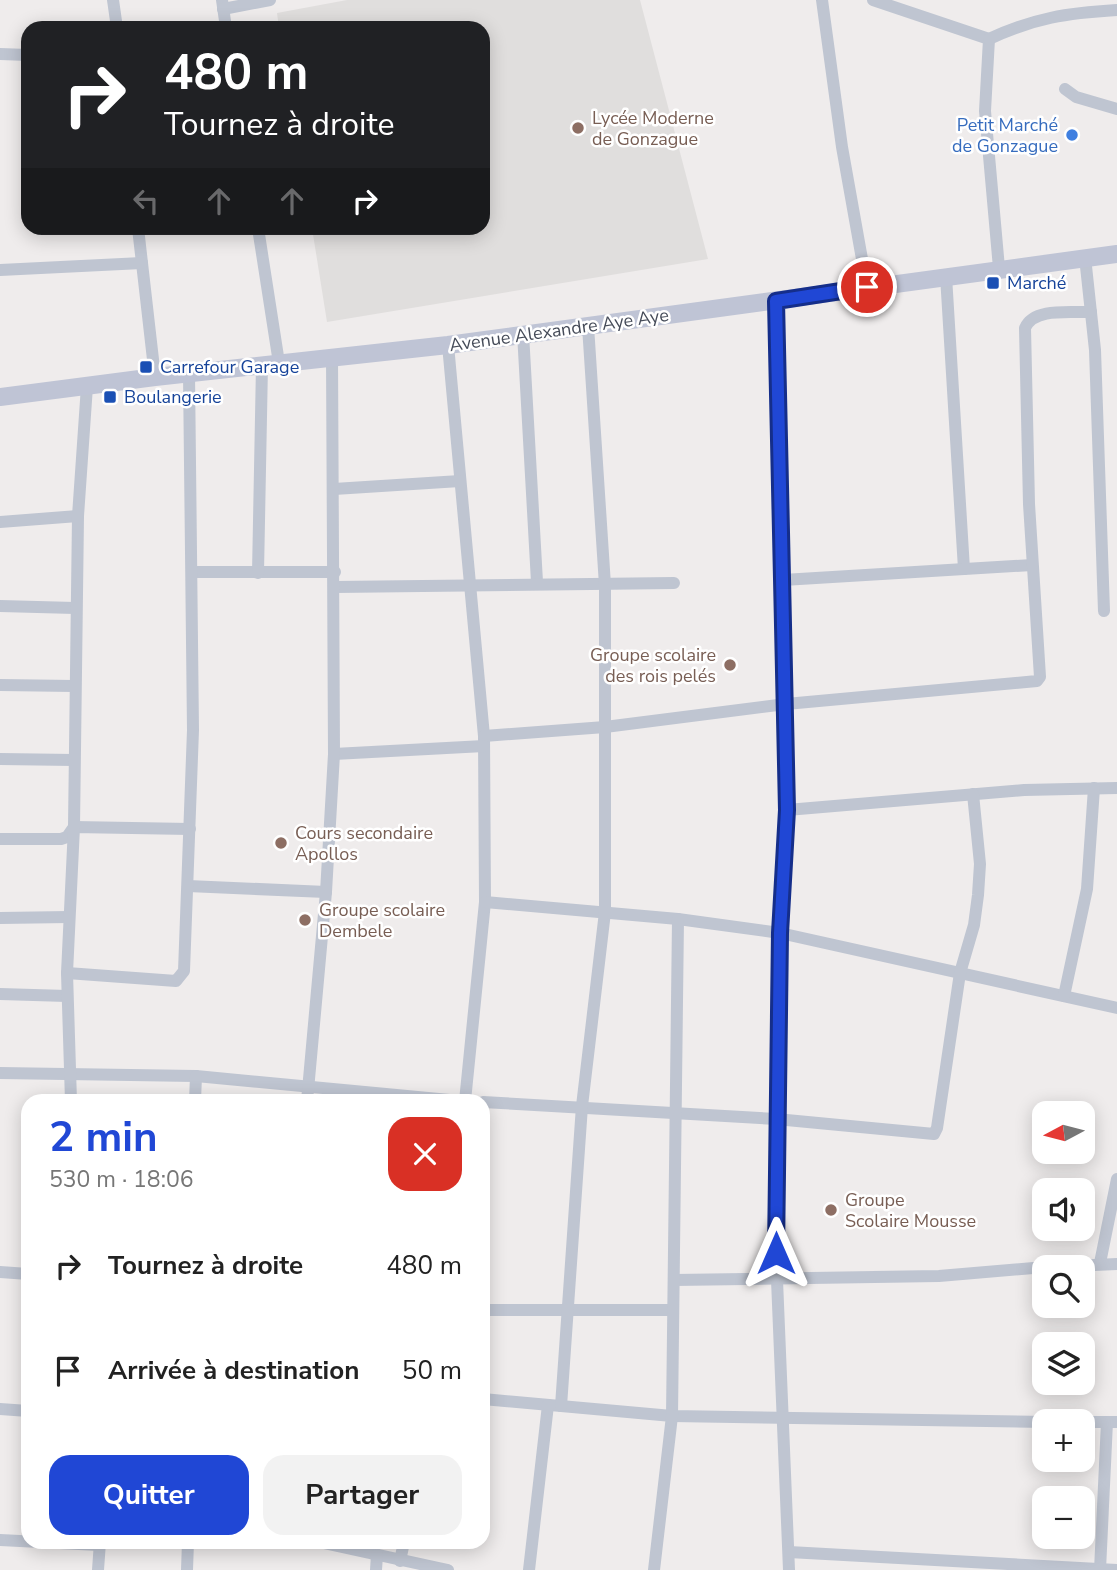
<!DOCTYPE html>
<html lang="fr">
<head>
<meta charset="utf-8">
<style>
	body { margin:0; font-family:"Nunito Sans",sans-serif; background:#f2f2f2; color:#222; height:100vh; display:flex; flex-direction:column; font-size:26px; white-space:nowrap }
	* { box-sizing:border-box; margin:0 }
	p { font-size:23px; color:#767676 }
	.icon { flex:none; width:38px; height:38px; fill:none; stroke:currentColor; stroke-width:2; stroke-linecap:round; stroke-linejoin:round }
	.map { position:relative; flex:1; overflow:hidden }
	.panel { position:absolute; left:21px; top:1094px; width:469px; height:455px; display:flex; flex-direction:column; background:#fff; border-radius:21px; box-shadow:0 4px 18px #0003 }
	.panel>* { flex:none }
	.guide { position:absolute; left:21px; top:21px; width:469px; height:214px; border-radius:21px; box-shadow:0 4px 18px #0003; background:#202124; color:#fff; overflow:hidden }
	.needle { width:46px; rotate:263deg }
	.fabs { position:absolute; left:1032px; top:1101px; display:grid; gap:14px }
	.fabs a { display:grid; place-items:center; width:63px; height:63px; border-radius:14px; background:#fff; box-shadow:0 4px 18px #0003; font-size:35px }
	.pin { position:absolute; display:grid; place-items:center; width:60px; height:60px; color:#fff; margin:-30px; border:4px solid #fff; border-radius:50%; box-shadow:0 2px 7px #0007 }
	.me { position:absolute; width:77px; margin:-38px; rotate:0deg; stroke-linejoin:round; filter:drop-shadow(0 0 5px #0008) }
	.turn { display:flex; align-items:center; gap:24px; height:147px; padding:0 28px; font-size:32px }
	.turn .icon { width:91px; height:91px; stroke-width:2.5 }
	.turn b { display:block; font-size:49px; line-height:60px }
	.lanes { display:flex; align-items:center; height:66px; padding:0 28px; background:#0003; justify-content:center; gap:35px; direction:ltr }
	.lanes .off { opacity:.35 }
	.round { display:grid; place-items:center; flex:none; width:74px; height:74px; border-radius:21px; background:#f2f2f2 }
	.overview { display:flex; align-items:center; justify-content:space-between; height:119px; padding:0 28px }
	h1 { font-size:42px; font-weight:700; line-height:52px; color:#2047d5 }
	.cta { display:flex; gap:14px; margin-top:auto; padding:14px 28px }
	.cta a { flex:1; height:80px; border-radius:21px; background:#2047d5; color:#fff; font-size:28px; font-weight:700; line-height:80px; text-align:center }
	.cta a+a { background:#f2f2f2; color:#222 }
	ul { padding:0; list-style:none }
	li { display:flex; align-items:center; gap:21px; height:105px; padding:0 28px }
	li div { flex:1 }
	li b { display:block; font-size:26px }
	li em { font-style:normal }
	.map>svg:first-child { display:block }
	.education { fill:#e0dedd }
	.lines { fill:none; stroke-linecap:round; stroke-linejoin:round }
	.street { stroke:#bfc5d1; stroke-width:12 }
	.secondary { stroke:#bfc4d5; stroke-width:18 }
	.route-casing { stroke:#152e8a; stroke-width:18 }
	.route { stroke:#2047d5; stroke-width:12 }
	.education-dot { fill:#8d6e63; stroke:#fff; stroke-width:2.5 }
	.shop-dot { fill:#3f7fe0; stroke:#fff; stroke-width:2.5 }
	.transit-dot { fill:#1a4fb4; stroke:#fff; stroke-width:2.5 }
	.labels { text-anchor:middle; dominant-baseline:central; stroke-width:5; stroke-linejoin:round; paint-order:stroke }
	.education-label { font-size:18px; fill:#785e54; stroke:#fff; text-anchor:start }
	.shop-label { font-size:18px; fill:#366cbe; stroke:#fff; text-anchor:end }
	.transit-label { font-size:18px; fill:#164399; stroke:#fff; text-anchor:start }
	.street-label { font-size:18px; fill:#454b58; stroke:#fff }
</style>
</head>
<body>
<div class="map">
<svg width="1117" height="1570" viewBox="0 0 1117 1570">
	<rect width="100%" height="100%" fill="#efecec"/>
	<path class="education" d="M347,0H640L708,259L327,322L312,228H483V28H279L277,13Z"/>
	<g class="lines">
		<g class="street">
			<path d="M113,0L117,28"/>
			<path d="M222,0L226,28"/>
			<path d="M822,0L842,147L867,287"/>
			<path d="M873,0L989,39L985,111L999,268"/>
			<path d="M223,9L270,0"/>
			<path d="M989,39C1034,18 1067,13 1117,10"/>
			<path d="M0,54L28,55"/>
			<path d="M1065,89L1076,97L1117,109"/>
			<path d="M138,228L155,377"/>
			<path d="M258,228L279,363"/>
			<path d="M1085,257L1095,350L1104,611"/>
			<path d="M0,270L142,263"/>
			<path d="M946,276L964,569"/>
			<path d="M776,301L787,810L780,933L776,1119L777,1280L789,1570"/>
			<path d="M523,333L537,582"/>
			<path d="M448,345L484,736L485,902L465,1101"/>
			<path d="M334,489L460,481"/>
			<path d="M0,522L78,516"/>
			<path d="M193,572H335"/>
			<path d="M258,573L262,365"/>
			<path d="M783,580L1032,565"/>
			<path d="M335,587L674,583"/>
			<path d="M0,606L75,608"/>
			<path d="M0,685L74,686"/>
			<path d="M484,736L605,727L786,704L1037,681L1040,677L1029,504L1025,328C1034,307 1071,313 1091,312"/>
			<path d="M334,754L484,746"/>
			<path d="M0,759L74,760"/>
			<path d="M787,810L1024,790L1117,788"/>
			<path d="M0,839H61L67,837L74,827L190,829"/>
			<path d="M188,886L326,892"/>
			<path d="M485,902L678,919L780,933L1117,1008"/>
			<path d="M0,918L69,917"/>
			<path d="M67,973L176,981L184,971L193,730L189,374"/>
			<path d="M0,994L67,996"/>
			<path d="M1064,996L1087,889L1094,788"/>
			<path d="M0,1073L196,1076L460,1101"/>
			<path d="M71,1101L67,973L74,827L78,516L87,386"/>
			<path d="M195,1101L196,1076"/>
			<path d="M307,1101L326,892L334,754L332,356"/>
			<path d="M483,1102L776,1119L934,1134L937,1128L960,973L974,925L978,895L980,864L973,794"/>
			<path d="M1100,1263L1117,1179"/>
			<path d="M1051,1267L1117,1264"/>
			<path d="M0,1272L28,1274"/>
			<path d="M674,1280L939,1276L1045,1267"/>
			<path d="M483,1310H672"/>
			<path d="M483,1399L672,1416L1045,1422"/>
			<path d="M561,1406L582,1106L605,912V585L588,326"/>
			<path d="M0,1409L28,1411"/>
			<path d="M1083,1422H1117"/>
			<path d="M0,1540L99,1545"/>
			<path d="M319,1542L448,1570"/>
			<path d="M789,1552L1117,1570"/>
			<path d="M400,1561L404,1542"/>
			<path d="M98,1570L100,1542"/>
			<path d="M187,1570L188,1542"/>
			<path d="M376,1570L377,1555"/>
			<path d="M529,1570L548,1405"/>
			<path d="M654,1570L672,1416L678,919"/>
			<path d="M1100,1570L1107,1422"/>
		</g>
		<path class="secondary" d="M0,397L155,377L448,345L1117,254"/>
	</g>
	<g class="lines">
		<g class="route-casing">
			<path id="route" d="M776,1253L780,933L787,810L776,301L867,287"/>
		</g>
		<use href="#route" class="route"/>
	</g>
	<g class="education-dot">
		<circle cx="578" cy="128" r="7"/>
		<circle cx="730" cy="665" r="7"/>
		<circle cx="281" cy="843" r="7"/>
		<circle cx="305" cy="920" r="7"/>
		<circle cx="831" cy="1210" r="7"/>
	</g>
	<circle class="shop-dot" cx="1072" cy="135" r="7"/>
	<g class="transit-dot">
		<rect x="986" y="276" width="14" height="14" rx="3.5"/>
		<rect x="139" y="360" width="14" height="14" rx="3.5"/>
		<rect x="103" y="390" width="14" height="14" rx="3.5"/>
	</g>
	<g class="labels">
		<g class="education-label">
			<text x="592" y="118">Lycée Moderne<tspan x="592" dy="21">de Gonzague</tspan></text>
			<text x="716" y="655" text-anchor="end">Groupe scolaire<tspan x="716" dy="21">des rois pelés</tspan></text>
			<text x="295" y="833">Cours secondaire<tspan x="295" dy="21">Apollos</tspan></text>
			<text x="319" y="910">Groupe scolaire<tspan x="319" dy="21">Dembele</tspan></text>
			<text x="845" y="1200">Groupe<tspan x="845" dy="21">Scolaire Mousse</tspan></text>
		</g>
		<g class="shop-label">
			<text x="1058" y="125">Petit Marché<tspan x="1058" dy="21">de Gonzague</tspan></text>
		</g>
		<g class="transit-label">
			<text x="1007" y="283">Marché</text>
			<text x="160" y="367">Carrefour Garage</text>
			<text x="124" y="397">Boulangerie</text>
		</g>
		<g class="street-label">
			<text transform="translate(559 330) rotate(-8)">Avenue Alexandre Aye Aye</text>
		</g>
	</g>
</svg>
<div class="fabs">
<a><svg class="needle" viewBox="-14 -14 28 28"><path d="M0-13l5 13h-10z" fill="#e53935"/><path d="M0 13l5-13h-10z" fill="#767676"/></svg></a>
<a><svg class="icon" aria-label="sound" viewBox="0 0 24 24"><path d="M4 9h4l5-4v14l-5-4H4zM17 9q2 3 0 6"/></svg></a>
<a><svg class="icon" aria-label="search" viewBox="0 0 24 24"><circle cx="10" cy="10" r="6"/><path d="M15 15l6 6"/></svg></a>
<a><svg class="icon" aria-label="layers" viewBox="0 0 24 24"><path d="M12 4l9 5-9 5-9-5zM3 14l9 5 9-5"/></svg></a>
<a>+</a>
<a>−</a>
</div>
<div class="pin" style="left:867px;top:287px;background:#d93025"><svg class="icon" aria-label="arrive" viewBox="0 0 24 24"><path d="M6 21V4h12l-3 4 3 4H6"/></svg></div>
<svg class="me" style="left:776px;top:1253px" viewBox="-20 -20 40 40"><path d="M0-17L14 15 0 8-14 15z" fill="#2047d5" stroke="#fff" stroke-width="4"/></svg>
<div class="guide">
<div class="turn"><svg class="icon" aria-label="right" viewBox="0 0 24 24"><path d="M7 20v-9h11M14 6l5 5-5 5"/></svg><div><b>480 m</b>Tournez à droite</div></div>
<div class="lanes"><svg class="icon off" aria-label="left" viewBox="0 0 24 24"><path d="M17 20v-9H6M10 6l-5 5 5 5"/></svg><svg class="icon off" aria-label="ahead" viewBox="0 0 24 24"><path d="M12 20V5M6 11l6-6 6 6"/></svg><svg class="icon off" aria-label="ahead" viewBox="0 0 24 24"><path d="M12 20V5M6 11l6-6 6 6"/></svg><svg class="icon" aria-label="right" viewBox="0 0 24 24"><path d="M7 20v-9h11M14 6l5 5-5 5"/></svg></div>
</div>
<section class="panel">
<div class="overview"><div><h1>2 min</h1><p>530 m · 18:06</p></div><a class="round" style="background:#d93025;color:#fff"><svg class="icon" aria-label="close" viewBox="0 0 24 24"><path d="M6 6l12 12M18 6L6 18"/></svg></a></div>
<ul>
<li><svg class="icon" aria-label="right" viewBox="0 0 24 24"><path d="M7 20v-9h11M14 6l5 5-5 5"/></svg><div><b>Tournez à droite</b></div><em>480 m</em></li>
<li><svg class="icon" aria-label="arrive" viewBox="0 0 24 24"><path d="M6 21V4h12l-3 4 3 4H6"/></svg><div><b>Arrivée à destination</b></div><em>50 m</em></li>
</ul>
<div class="cta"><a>Quitter</a><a>Partager</a></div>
</section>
</div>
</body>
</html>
